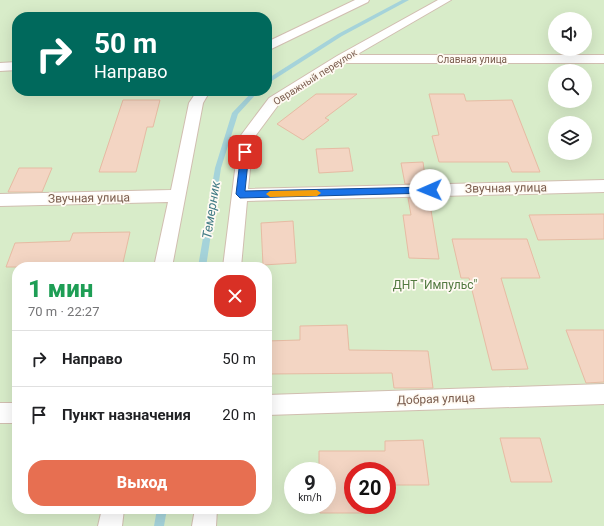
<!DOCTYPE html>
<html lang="ru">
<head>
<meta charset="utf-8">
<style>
	body { margin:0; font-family:Roboto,sans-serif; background:#f6f6f6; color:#202124; height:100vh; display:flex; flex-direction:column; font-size:15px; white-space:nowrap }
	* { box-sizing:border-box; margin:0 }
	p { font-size:13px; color:#757577 }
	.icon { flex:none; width:22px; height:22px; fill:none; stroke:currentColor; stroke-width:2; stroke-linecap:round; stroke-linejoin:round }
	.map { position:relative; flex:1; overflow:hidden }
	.panel { position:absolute; left:12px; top:262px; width:260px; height:252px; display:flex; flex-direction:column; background:#fff; border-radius:16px; box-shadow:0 4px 16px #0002 }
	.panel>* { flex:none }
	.hud { position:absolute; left:12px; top:12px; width:260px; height:84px; border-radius:16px; box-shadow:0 4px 16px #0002; background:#00695c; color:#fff; overflow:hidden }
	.buttons { position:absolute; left:548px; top:12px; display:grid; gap:8px }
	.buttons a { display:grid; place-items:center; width:44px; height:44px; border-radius:50%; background:#fff; box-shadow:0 4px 16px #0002; font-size:20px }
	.speed { position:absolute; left:284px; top:462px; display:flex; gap:8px; font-size:20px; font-weight:700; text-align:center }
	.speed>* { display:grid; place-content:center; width:52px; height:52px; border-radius:50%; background:#fff; box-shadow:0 4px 16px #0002; line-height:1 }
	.speed small { font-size:10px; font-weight:400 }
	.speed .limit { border:6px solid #d22; background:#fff; color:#111 }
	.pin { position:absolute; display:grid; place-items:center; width:34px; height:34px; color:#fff; margin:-17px; border-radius:8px; box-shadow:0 2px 6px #0006 }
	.me { position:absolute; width:44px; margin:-22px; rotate:269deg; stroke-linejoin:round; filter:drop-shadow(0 0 3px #0008) }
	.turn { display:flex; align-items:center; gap:14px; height:84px; padding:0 16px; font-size:18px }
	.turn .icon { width:52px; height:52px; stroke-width:2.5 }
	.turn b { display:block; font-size:28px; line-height:34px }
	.round { display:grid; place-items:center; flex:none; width:42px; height:42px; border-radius:16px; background:#f6f6f6 }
	.headline { display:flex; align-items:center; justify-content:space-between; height:68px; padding:0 16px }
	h1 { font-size:24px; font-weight:800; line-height:30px; color:#1e9e55 }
	.cta { display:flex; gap:8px; margin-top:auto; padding:8px 16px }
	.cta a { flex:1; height:46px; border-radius:16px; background:#e76f51; color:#fff; font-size:16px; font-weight:800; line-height:46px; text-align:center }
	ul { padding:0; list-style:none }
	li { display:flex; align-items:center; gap:12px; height:56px; padding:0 16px; border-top:1px solid #e0e0e0 }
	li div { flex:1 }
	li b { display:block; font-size:15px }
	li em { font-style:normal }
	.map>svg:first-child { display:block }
	.green { fill:#d8ecc9; fill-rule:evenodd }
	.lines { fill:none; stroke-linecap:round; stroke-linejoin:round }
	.stream { fill:#a5d3da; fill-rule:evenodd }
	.building { fill:#f3d5c3; stroke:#e6bba3 }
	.service-casing { stroke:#d1beb0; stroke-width:2 }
	.service { fill:#fff; fill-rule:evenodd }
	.route { fill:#1a73e8; stroke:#114b97 }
	.slow { fill:#f59e0b }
	.labels { text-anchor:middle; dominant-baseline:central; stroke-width:3.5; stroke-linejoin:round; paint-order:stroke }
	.far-street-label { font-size:10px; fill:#7a5c4d; stroke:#fffaf3 }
	.street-label { font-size:12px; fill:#7a5c4d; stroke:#fffaf3 }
	.park-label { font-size:12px; fill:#537a41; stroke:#fffaf3 }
	.water-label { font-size:13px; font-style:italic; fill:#437c86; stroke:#fffaf3 }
</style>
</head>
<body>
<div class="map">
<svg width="604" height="526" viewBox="0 0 604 526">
	<rect width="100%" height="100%" fill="#fdf6ec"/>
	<path class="green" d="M0,0H604V526H0ZM17,17H267V91H17ZM555,19H585V49H555ZM555,71H585V101H555ZM555,123H585V153H555ZM17,267H267V509H17ZM293,471H327V505H293ZM353,471H387V505H353Z"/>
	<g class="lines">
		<g class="stream">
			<path d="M402,0H409L342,36L267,84V79L338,34Z"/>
			<path d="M253,91H259L238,114L221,168L206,267H198L215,168L232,113Z"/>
			<path d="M157,509H167L164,526H154Z"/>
		</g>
	</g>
	<g class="building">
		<path d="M316,94H357L325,118L329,120L303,140L277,124Z"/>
		<path d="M429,94H464L466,101L512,100L540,172H512L508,162H439L432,136L439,135Z"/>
		<path d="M123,100H160L153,127H147L136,172H99Z"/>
		<path d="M349,148L353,171L319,173L316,149Z"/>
		<path d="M423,162L426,183L405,184L401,163Z"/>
		<path d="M19,168H52L42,192H8Z"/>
		<path d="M408,198H429L439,259L409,258L403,215H411Z"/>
		<path d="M604,214V239L538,240L529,215Z"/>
		<path d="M293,221L296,263L263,265L261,223Z"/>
		<path d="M130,232L122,267H6L15,243L70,241L73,233Z"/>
		<path d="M452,239H527L540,278H501L528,369L492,370L469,278H461Z"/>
		<path d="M347,325L349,350L428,351L433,388H394L392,373L267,374V341L300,340V326Z"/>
		<path d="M566,330H604V382L586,383Z"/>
		<path d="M500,438H540L552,482H511Z"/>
		<path d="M423,440L429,485H387V471H353V505H376L377,513H320V505H327V471H319V451H385V441Z"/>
	</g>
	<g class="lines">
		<g class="service-casing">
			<g id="service">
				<path d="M355,0H369L368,2L267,51V42Z"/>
				<path d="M438,0H451L356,55H604V63H344L279,104L253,139L248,189L604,180V192L247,201L241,267H223L239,138L269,98L337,56Z"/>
				<path d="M17,62V70L0,71V63Z"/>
				<path d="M197,91H210L203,103L172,267H154L168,202L0,206V194L171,190L189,103Z"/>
				<path d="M604,384V404L267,415V395Z"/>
				<rect x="0" y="403" width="17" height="20"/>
				<path d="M102,509H124L122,526H98Z"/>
				<path d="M195,509H217L216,526H192Z"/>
			</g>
		</g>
		<use href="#service" class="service"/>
	</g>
	<path class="route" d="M245,149L249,152L245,191L430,187L434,190L430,193L240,198L236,194L241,152Z"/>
	<path class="slow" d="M317,190L321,193L317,196L270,197L266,194L270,191Z"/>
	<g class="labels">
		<g class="far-street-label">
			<text x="472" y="59">Славная улица</text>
			<text transform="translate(315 77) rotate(-32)">Овражный переулок</text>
		</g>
		<g class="street-label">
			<text transform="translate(506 188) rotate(-1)">Звучная улица</text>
			<text transform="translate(89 198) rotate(-1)">Звучная улица</text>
			<text transform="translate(436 399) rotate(-2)">Добрая улица</text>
		</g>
		<g class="park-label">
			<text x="435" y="285">ДНТ "Импульс"</text>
		</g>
		<g class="water-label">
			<text transform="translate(211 210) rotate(-81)">Темерник</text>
		</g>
	</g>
</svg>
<div class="buttons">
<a><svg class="icon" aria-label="sound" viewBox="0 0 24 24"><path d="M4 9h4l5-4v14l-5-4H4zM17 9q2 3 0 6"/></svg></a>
<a><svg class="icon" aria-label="search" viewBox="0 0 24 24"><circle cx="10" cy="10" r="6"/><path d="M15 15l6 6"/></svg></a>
<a><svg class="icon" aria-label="layers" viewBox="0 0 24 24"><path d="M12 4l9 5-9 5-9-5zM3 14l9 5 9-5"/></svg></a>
</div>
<div class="speed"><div>9<small>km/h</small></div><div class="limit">20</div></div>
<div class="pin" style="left:245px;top:152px;background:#d93025"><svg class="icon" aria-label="arrive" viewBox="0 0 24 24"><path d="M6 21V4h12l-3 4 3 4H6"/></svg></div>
<svg class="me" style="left:430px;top:190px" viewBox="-20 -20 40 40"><circle r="19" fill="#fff"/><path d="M0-13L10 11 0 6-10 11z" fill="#1a73e8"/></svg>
<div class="hud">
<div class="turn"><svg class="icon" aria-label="right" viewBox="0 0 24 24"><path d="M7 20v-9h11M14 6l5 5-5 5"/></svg><div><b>50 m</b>Направо</div></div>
</div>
<section class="panel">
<div class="headline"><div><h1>1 мин</h1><p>70 m · 22:27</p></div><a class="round" style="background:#d93025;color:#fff"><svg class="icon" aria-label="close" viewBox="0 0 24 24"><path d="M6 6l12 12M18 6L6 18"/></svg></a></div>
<ul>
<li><svg class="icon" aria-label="right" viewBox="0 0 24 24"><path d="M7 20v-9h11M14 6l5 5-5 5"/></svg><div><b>Направо</b></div><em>50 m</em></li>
<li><svg class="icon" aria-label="arrive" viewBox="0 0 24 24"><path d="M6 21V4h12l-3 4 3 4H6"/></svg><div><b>Пункт назначения</b></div><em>20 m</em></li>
</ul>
<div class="cta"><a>Выход</a></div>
</section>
</div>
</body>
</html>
